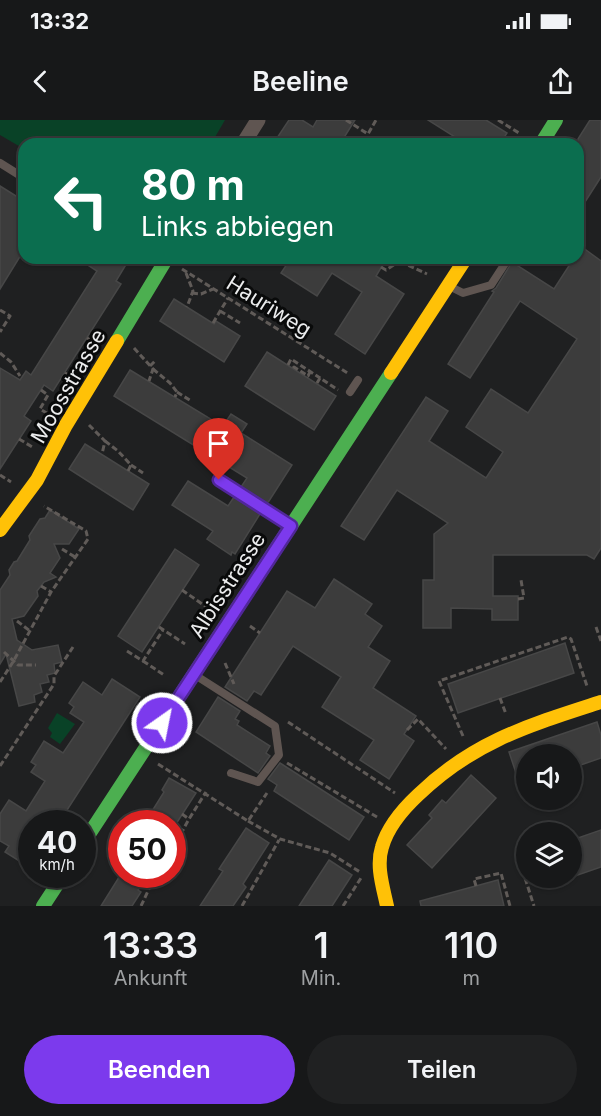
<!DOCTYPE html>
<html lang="de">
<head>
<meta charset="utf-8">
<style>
	body { margin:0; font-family:Inter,sans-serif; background:#202122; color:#f1f3f6; height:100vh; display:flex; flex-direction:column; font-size:22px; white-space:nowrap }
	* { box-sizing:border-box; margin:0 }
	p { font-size:20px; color:#9ea0a2 }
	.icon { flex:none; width:33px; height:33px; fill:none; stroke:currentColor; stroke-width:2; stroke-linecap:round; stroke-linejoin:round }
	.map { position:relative; height:786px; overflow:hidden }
	.panel { display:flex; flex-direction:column; background:#171819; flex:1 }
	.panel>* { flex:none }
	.banner { position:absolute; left:18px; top:18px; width:566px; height:126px; border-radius:18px; box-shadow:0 2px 4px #0004,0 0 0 2px #363738; background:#0b6e4f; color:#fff; overflow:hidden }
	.tools { position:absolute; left:516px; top:624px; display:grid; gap:12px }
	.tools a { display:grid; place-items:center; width:66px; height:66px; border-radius:50%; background:#171819; box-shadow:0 2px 4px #0004,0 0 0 2px #363738; font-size:30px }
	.speed { position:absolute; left:18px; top:690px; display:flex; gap:12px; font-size:30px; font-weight:700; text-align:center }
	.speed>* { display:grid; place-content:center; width:78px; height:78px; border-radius:50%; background:#171819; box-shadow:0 2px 4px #0004,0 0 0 2px #363738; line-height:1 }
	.speed small { font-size:15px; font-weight:400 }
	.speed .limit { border:9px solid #d22; background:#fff; color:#111 }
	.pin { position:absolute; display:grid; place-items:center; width:51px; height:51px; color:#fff; margin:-62px -26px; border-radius:50% 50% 50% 0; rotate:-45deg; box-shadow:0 0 6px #0007 }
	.pin .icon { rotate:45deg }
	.me { position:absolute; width:66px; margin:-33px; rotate:33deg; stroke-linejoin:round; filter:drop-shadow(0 0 4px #0008) }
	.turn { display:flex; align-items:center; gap:21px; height:126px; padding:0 24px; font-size:27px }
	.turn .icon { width:78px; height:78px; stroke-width:2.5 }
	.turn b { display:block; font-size:42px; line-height:51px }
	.eta { display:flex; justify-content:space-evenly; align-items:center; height:102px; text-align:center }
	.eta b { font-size:36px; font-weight:600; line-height:42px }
	.primary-button { display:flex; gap:12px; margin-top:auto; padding:12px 24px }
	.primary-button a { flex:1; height:69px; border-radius:36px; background:#7c3aed; color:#fff; font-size:24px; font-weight:600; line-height:69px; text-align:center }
	.primary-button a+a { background:#202122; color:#f1f3f6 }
	.status { display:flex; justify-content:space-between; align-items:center; height:42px; padding:0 30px; background:#171819; direction:ltr }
	.status svg { height:16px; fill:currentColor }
	header { display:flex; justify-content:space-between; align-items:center; height:78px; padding:0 24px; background:#171819; font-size:27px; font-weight:600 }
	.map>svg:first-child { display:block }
	.green { fill:#094227 }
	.building { fill:#3c3c3c; stroke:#474747; stroke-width:1.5 }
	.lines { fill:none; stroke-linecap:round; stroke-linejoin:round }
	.path { stroke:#605b58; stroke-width:3; stroke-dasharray:6 3; stroke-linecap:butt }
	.lane { stroke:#5f5551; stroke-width:8 }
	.street { stroke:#5f5551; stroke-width:15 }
	.fast { stroke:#4caf50; stroke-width:14 }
	.slow { stroke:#ffc107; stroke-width:14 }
	.route-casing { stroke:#51269a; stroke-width:15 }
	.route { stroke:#7c3aed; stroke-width:10 }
	.labels { text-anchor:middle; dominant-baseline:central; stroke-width:6; stroke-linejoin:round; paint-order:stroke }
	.street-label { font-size:21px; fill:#ebeced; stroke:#090a0a }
</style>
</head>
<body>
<div class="status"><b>13:32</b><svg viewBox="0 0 49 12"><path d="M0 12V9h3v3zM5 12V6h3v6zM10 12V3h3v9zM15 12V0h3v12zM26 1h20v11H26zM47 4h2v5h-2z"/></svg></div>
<header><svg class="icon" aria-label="back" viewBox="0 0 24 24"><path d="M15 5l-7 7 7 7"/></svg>Beeline<svg class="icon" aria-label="share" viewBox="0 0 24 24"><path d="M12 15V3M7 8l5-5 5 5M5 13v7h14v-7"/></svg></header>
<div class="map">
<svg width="601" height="786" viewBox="0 0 601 786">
	<rect width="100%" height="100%" fill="#1f2021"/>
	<g class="green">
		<path d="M0,0H225L211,24H24V29L0,15Z"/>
		<path d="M57,593L75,604L60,624L50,617L52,613L48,608Z"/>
	</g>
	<g class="building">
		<path d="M289,0H302L313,7L317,0H355L340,24H273Z"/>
		<path d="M428,0H486L507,13L500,24H466Z"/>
		<path d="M590,0H601V57L578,93V19Z"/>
		<path d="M0,66L24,81V130L0,169Z"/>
		<path d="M582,127L601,141V428L594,439L587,435H493V476H518V500H492V489L451,488V508H423V460H434V414L448,403L397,370L364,420L341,406L426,277L448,291L429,321L486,358L503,332L466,307L491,269L528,293L577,219L520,181L470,258L448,244L494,172L492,171L496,168L512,142L554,169L574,138H578V133Z"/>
		<path d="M77,138H130L116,161L121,164L53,271L44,265L24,296L31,301L0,349V248L20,260L26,251L31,255L97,151Z"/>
		<path d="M291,138H387L376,156L404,174L365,234L335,214L362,172L332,153L317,176L281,153Z"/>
		<path d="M174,179L214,204L216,201L240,216L224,242L160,201Z"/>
		<path d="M267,232L336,276L314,310L245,266Z"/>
		<path d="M130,250L217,303L219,299L225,303L231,294L247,304L241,313L292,345L269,381L266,384L241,367L247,358L114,276Z"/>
		<path d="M85,324L149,364L133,390L69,349Z"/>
		<path d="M188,361L228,386L234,377L260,394L235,434L232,432L231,435L207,419L213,411L172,385Z"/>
		<path d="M50,390L79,409L69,424H54L60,438L50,453L56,457L44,462L37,471L38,476L24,496L12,499L17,520L32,530L58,525L62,542L54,544L55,553L47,555L49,562L40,564L42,572L34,575L35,582L19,586L6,534L0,544V470L10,455L9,450L14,442L17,441L30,420L29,416L40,399L45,398Z"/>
		<path d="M175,429L199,445L142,532L118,516Z"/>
		<path d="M334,459L372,484L365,494L382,506L368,527L390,541L373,568L416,596L404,614L414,621L389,659L360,640L374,620L322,587L341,557L293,526L261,575L254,571L247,581L225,567L287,471L315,488Z"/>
		<path d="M565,523L574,553L458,593L448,564Z"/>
		<path d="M112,559L140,577L58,704H32V749L5,732L9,726L0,721V694L9,680L26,691L45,661L31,652L36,645L31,642L44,621L63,633L84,602L70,593L74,587L69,583L83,562L102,575Z"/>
		<path d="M218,577L240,591L235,599L239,601L237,605L270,626L266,633L270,636L258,653L196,612Z"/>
		<path d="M597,602L601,615V638L572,648V634H526V645L517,656L509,632Z"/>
		<path d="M280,643L364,697L349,720L274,671L277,665L268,659Z"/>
		<path d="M471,655L496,678L432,748L407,725L432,698L429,695L442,680L446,683Z"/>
		<path d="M169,658L196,673L176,704H144L164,672L162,670Z"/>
		<path d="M246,708L269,723L243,764L246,767L233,786H200L223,751L219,749Z"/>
		<path d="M601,710V747L572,757V720Z"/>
		<path d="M329,740L352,755L332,786H299Z"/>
		<path d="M121,754H148L138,770L141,772L132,786H101Z"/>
		<path d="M498,760L504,786H421L420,781Z"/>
	</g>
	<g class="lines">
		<g class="path">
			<path d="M346,0L368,14L376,0"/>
			<path d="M498,0L519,13"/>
			<path d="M423,24H424"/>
			<path d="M392,138L427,154"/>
			<path d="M381,147L386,150L398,142"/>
			<path d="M182,149L349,254"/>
			<path d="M186,153L193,171L187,187"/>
			<path d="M192,173L201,174L213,169"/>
			<path d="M0,190L10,196L0,212"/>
			<path d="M220,191L240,203"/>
			<path d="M213,203L228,178"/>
			<path d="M87,218L93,222"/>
			<path d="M134,228L153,249L149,261"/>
			<path d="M0,233L11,242L20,256"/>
			<path d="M288,245L291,239L320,258"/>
			<path d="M150,246L156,240"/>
			<path d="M293,248L294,247L308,256L310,252"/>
			<path d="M153,249L170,263L177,272L175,277"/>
			<path d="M65,253L72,257"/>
			<path d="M317,263L320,258L338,270"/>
			<path d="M41,270L48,275L40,289L50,295"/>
			<path d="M177,272L191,281"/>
			<path d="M89,305L105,321L102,334"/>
			<path d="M19,319L34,328"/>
			<path d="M105,321L118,331L131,345L128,351"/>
			<path d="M131,345L143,353"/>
			<path d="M0,355L11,362"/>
			<path d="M62,429L75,437"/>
			<path d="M41,466L51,472"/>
			<path d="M182,470L208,488"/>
			<path d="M518,479L524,478L521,460"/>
			<path d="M17,501L30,511"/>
			<path d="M250,506L260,513"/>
			<path d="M159,507L185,524"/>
			<path d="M596,507L601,521"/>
			<path d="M127,531L143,541L163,510"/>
			<path d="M4,532L18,545H36"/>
			<path d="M143,541L164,555"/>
			<path d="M225,543L234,564"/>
			<path d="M0,562L13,542L51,472L88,419L86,411L44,386"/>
			<path d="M500,578L506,594"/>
			<path d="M288,602L395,673"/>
			<path d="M407,610L418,599L446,629"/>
			<path d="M463,616L439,561L568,517L571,519L587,566"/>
			<path d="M287,643L377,697"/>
			<path d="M158,644L248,701L267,673"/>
			<path d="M0,646L54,564V556L73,527"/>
			<path d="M182,694L189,699"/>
			<path d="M248,701L280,719L330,733L360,752"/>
			<path d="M172,730L189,699L206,672"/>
			<path d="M526,730L517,733L534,786"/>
			<path d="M476,766L474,759L501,753L510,786"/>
			<path d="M141,786L156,754"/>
			<path d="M242,786L279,720"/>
			<path d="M343,786L361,758"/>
		</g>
		<g class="lane">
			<path d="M0,43L24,58"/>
			<path d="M449,166L463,173L491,165L506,142L507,138"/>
			<path d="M350,272L358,260"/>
			<path d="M219,360L288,405"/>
			<path d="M195,555L275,606L279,635L258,662L231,653"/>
		</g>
		<path class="street" d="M243,24L258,0"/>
		<g class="fast">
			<path d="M541,24L556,0"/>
			<path d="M117,221L167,138"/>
			<path d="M82,725L391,253"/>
			<path d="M43,786L64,754"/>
		</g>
		<g class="slow">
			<path d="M391,253L466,138"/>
			<path d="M0,410L37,360L66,305L117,221"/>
			<path d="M387,786C383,767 376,746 382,727C388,706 403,689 418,675C474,621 530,605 601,582"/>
		</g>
	</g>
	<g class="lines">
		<g class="route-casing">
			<path id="route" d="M162,603L291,406L219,360"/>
		</g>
		<use href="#route" class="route"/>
	</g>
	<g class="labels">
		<g class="street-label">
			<text transform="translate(269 186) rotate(32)">Hauriweg</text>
			<text transform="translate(68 266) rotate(-60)">Moosstrasse</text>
			<text transform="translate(227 465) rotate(-57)">Albisstrasse</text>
		</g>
	</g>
</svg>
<div class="tools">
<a><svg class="icon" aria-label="sound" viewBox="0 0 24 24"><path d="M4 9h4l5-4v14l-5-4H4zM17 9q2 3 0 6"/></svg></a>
<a><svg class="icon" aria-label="layers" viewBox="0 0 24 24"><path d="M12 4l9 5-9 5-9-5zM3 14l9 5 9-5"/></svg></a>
</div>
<div class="speed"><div>40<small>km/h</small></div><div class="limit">50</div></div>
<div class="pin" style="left:219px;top:360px;background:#d93025"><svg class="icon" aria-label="arrive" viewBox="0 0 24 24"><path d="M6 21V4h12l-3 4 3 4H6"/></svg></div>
<svg class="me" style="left:162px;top:603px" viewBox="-20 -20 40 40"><circle r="17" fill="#7c3aed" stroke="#fff" stroke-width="3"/><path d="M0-11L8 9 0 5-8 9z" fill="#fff"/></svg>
<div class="banner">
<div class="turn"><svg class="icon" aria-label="left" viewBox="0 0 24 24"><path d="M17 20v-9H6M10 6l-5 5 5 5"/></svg><div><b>80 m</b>Links abbiegen</div></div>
</div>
</div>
<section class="panel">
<div class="eta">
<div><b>13:33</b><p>Ankunft</p></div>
<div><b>1</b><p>Min.</p></div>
<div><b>110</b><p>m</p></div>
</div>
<div class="primary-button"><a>Beenden</a><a>Teilen</a></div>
</section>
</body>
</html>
